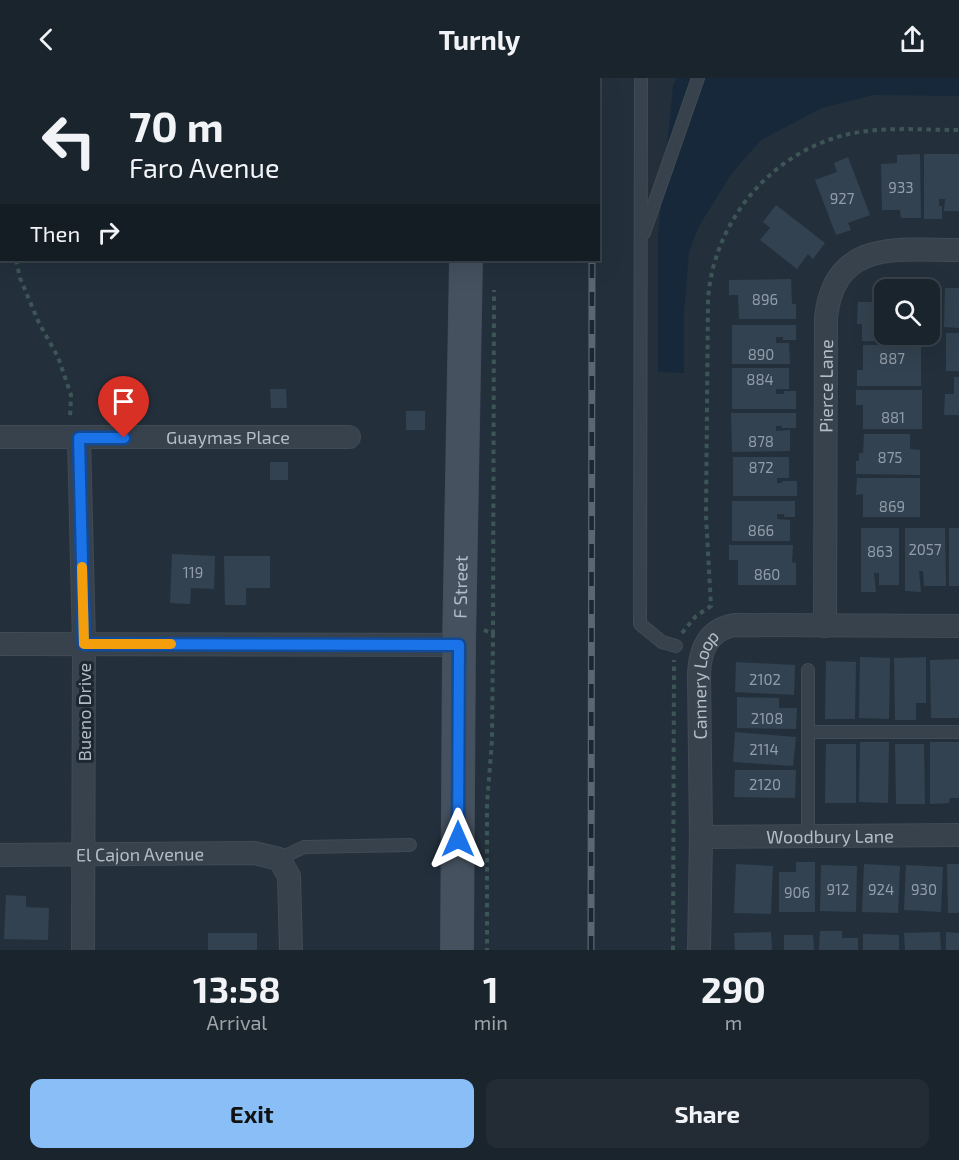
<!DOCTYPE html>
<html lang="en">
<head>
<meta charset="utf-8">
<style>
	body { margin:0; font-family:"Exo 2",sans-serif; background:#232c35; color:#f1f3f6; height:100vh; display:flex; flex-direction:column; font-size:22px; white-space:nowrap }
	* { box-sizing:border-box; margin:0 }
	p { font-size:20px; color:#9fa4aa }
	.icon { flex:none; width:33px; height:33px; fill:none; stroke:currentColor; stroke-width:2; stroke-linecap:round; stroke-linejoin:round }
	.map { position:relative; height:872px; overflow:hidden }
	.panel { display:flex; flex-direction:column; background:#1a242d; flex:1 }
	.panel>* { flex:none }
	.banner { position:absolute; left:0px; top:0px; width:600px; height:183px; box-shadow:0 6px 24px #0002,0 0 0 2px #384149; background:#1a242d; color:#f1f3f6; overflow:hidden }
	.controls { position:absolute; left:874px; top:201px; display:grid; gap:12px }
	.controls a { display:grid; place-items:center; width:66px; height:66px; border-radius:12px; background:#1a242d; box-shadow:0 6px 24px #0002,0 0 0 2px #384149; font-size:30px }
	.pin { position:absolute; display:grid; place-items:center; width:51px; height:51px; color:#fff; margin:-62px -26px; border-radius:50% 50% 50% 0; rotate:-45deg; box-shadow:0 0 6px #0007 }
	.pin .icon { rotate:45deg }
	.me { position:absolute; width:66px; margin:-33px; rotate:0deg; stroke-linejoin:round; filter:drop-shadow(0 0 4px #0008) }
	.turn { display:flex; align-items:center; gap:21px; height:126px; padding:0 30px; font-size:27px }
	.turn .icon { width:78px; height:78px; stroke-width:2.5 }
	.turn b { display:block; font-size:42px; line-height:51px }
	.then { display:flex; align-items:center; height:57px; padding:0 30px; background:#0003; gap:12px; font-size:22px }
	.eta { display:flex; justify-content:space-evenly; align-items:center; height:102px; text-align:center }
	.eta b { font-size:36px; font-weight:700; line-height:42px }
	.primary-button { display:flex; gap:12px; margin-top:auto; padding:12px 30px }
	.primary-button a { flex:1; height:69px; border-radius:12px; background:#89bef6; color:#111; font-size:24px; font-weight:700; line-height:69px; text-align:center }
	.primary-button a+a { background:#232c35; color:#f1f3f6 }
	header { display:flex; justify-content:space-between; align-items:center; height:78px; padding:0 30px; background:#1a242d; font-size:27px; font-weight:700 }
	.map>svg:first-child { display:block }
	.water { fill:#17283a }
	.building { fill:#334250 }
	.lines { fill:none; stroke-linecap:round; stroke-linejoin:round }
	.lane-casing { stroke:#404b55; stroke-width:14 }
	.street-casing { stroke:#404b55; stroke-width:24 }
	.secondary-casing { stroke:#404b55; stroke-width:34 }
	.path { stroke:#3e5555; stroke-width:4; stroke-dasharray:4.5 4.5; stroke-linecap:butt }
	.lane { stroke:#37424c; stroke-width:12 }
	.street { stroke:#37424c; stroke-width:22 }
	.secondary { stroke:#45515f; stroke-width:33 }
	.rail-casing { stroke:#596673; stroke-width:7 }
	.rail { stroke:#1c2731; stroke-width:4.5; stroke-dasharray:14; stroke-linecap:butt }
	.route-casing { stroke:#114b97; stroke-width:15 }
	.route { stroke:#1a73e8; stroke-width:10 }
	.slow { stroke:#f59e0b; stroke-width:10 }
	.labels { text-anchor:middle; dominant-baseline:central; stroke-width:6; stroke-linejoin:round; paint-order:stroke }
	.number-label { font-size:15px; fill:#929da9 }
	.street-label { font-size:18px; fill:#b3bdc8; stroke:#1c2731 }
</style>
</head>
<body>
<header><svg class="icon" aria-label="back" viewBox="0 0 24 24"><path d="M15 5l-7 7 7 7"/></svg>Turnly<svg class="icon" aria-label="share" viewBox="0 0 24 24"><path d="M12 15V3M7 8l5-5 5 5M5 13v7h14v-7"/></svg></header>
<div class="map">
<svg width="959" height="872" viewBox="0 0 959 872">
	<rect width="100%" height="100%" fill="#23303c"/>
	<path class="water" d="M677,0H959V18L873,17L822,30L761,62L732,95L699,148L689,174L684,236V295L658,294V157L673,7Z"/>
	<g class="building">
		<path d="M920,76L921,140H901L900,132H882L881,86L897,85V77Z"/>
		<path d="M924,76H959V133H944L945,121H939V128H942V141H924Z"/>
		<path d="M848,79L870,137L848,145L851,152L836,157L815,102L837,94L834,85Z"/>
		<path d="M776,127L825,165L813,181L808,176L797,191L760,162L770,150L763,144Z"/>
		<path d="M791,201L792,226H796V241H739L738,217H729V202Z"/>
		<path d="M945,210H959V250L944,249Z"/>
		<path d="M858,224H885V256H925L924,263H862V246H857Z"/>
		<path d="M732,247H796V262H783V259H776V265H789L790,286H732Z"/>
		<rect x="946" y="255" width="13" height="38"/>
		<path d="M863,267H921V308H857V292H863Z"/>
		<path d="M732,290H789V311H776V316H784V313H796V331H732Z"/>
		<path d="M954,299H959V337H944L945,316H954Z"/>
		<path d="M270,311H286L287,330H271Z"/>
		<path d="M856,312H922V351H863V327H856Z"/>
		<rect x="406" y="333" width="19" height="19"/>
		<path d="M731,335H796V350H782V348H776V353L790,352V373L732,374Z"/>
		<path d="M864,356H910V371L920,372V397L856,396V383H859V375H863Z"/>
		<path d="M733,379H789V400H777V405H782V403H797V418H733Z"/>
		<rect x="270" y="384" width="18" height="18"/>
		<path d="M857,400H920V439H863V416L856,417Z"/>
		<path d="M732,423H795V439H784V436H777V441L790,442V463H732Z"/>
		<path d="M861,450H899V507H879V495H874L876,514H861Z"/>
		<path d="M905,450H945L946,508H924L923,493H919L921,514L905,513Z"/>
		<rect x="949" y="450" width="10" height="58"/>
		<path d="M729,467H793L792,484L796,485V507H738V482H729Z"/>
		<path d="M172,476L215,478L214,511L191,510L190,526L170,525Z"/>
		<path d="M224,478H270V510H246V527H225Z"/>
		<path d="M860,579L890,580L889,641L859,640Z"/>
		<path d="M926,579V625H916V642H895L894,580Z"/>
		<path d="M959,581V640H931L930,582Z"/>
		<path d="M826,583L856,584L855,641H825Z"/>
		<path d="M736,584L795,587L794,617L735,614Z"/>
		<path d="M737,619L779,620V630H797L796,651L737,650Z"/>
		<path d="M735,654L796,659L793,688L733,684Z"/>
		<path d="M860,664H889L888,725L859,724Z"/>
		<path d="M930,664H959V720H950L949,725L930,726Z"/>
		<path d="M826,666H856V725H825Z"/>
		<path d="M895,666H924L925,726H896Z"/>
		<path d="M735,692H796L795,720L734,719Z"/>
		<path d="M796,784H815V834H779V794H796Z"/>
		<path d="M736,786L773,788L771,836L734,835Z"/>
		<path d="M864,786L900,788L898,835L862,834Z"/>
		<path d="M947,786H959V835H948Z"/>
		<path d="M821,787L857,788L856,834L820,833Z"/>
		<path d="M906,787L943,789L941,834L904,832Z"/>
		<path d="M6,817L26,818V829L49,830L48,862L4,861Z"/>
		<path d="M820,853H842V860H858V872H819Z"/>
		<path d="M771,854L772,872H735L734,855Z"/>
		<path d="M940,854L941,872H905L904,855Z"/>
		<path d="M946,854L959,855V872H946Z"/>
		<rect x="208" y="855" width="49" height="17"/>
		<path d="M863,856L899,857V872H863Z"/>
		<path d="M784,857H813L814,872H784Z"/>
	</g>
	<g class="lines">
		<g class="lane-casing">
			<g id="lane">
				<path d="M641,0L640,546L662,564L676,568"/>
				<path d="M644,155L698,0"/>
				<path d="M808,654H959"/>
				<path d="M808,758V592"/>
				<path d="M279,781L304,769L410,767"/>
			</g>
		</g>
		<g class="street-casing">
			<g id="street">
				<path d="M14,0V2"/>
				<path d="M0,143H2"/>
				<path id="s1" d="M0,359H349"/>
				<path d="M79,360L84,566L83,872"/>
				<path id="s2" d="M825,548L826,239C835,160 900,172 959,172"/>
				<path d="M0,566L459,567"/>
				<path id="s3" d="M701,759L959,757"/>
				<path id="s4" d="M0,777L254,775L279,781L289,798L291,872"/>
				<path id="s5" d="M699,872L701,759L699,596C700,572 708,552 734,547L959,548"/>
			</g>
		</g>
		<g class="secondary-casing">
			<g id="secondary">
				<path d="M469,2V0"/>
				<path id="s6" d="M457,872L459,567L466,182"/>
			</g>
		</g>
		<g class="path">
			<path d="M16,182L20,200L39,245L58,279L71,317L70,341"/>
			<path d="M484,552L493,556L492,662L487,726V872"/>
			<path d="M682,555L696,538L711,528L706,438L708,222C713,145 769,76 845,57C881,48 922,52 959,52"/>
			<path d="M493,556L494,212"/>
			<path d="M673,872L674,582"/>
		</g>
		<use href="#lane" class="lane"/>
		<use href="#street" class="street"/>
		<use href="#secondary" class="secondary"/>
		<g class="rail-casing">
			<g id="rail">
				<path d="M592,2V0"/>
				<path d="M591,872L592,182"/>
			</g>
		</g>
		<use href="#rail" class="rail"/>
	</g>
	<g class="lines">
		<g class="route-casing">
			<path id="route" d="M124,360H79L84,566L459,567L458,761"/>
		</g>
		<use href="#route" class="route"/>
		<path class="slow" d="M82,489L84,566H171"/>
	</g>
	<g class="labels">
		<g class="number-label">
			<text x="901" y="109">933</text>
			<text x="842" y="120">927</text>
			<text x="765" y="221">896</text>
			<text x="761" y="276">890</text>
			<text x="892" y="280">887</text>
			<text x="760" y="301">884</text>
			<text x="893" y="339">881</text>
			<text x="761" y="363">878</text>
			<text x="890" y="379">875</text>
			<text x="761" y="389">872</text>
			<text x="892" y="428">869</text>
			<text x="761" y="452">866</text>
			<text x="925" y="471">2057</text>
			<text x="880" y="473">863</text>
			<text x="193" y="494">119</text>
			<text x="767" y="496">860</text>
			<text x="765" y="601">2102</text>
			<text x="767" y="640">2108</text>
			<text x="764" y="671">2114</text>
			<text x="765" y="706">2120</text>
			<text x="838" y="811">912</text>
			<text x="881" y="811">924</text>
			<text x="924" y="811">930</text>
			<text x="797" y="814">906</text>
		</g>
		<g class="street-label">
			<text stroke="none"><textPath href="#s2" startOffset="240">Pierce Lane</textPath></text>
			<text stroke="none"><textPath href="#s1" startOffset="228">Guaymas Place</textPath></text>
			<text stroke="none"><textPath href="#s6" startOffset="363">F Street</textPath></text>
			<text stroke="none"><textPath href="#s5" startOffset="266">Cannery Loop</textPath></text>
			<text transform="translate(84 634) rotate(-90)">Bueno Drive</text>
			<text stroke="none"><textPath href="#s3" startOffset="129">Woodbury Lane</textPath></text>
			<text stroke="none"><textPath href="#s4" startOffset="140">El Cajon Avenue</textPath></text>
		</g>
	</g>
</svg>
<div class="controls">
<a><svg class="icon" aria-label="search" viewBox="0 0 24 24"><circle cx="10" cy="10" r="6"/><path d="M15 15l6 6"/></svg></a>
</div>
<div class="pin" style="left:124px;top:360px;background:#d93025"><svg class="icon" aria-label="arrive" viewBox="0 0 24 24"><path d="M6 21V4h12l-3 4 3 4H6"/></svg></div>
<svg class="me" style="left:458px;top:761px" viewBox="-20 -20 40 40"><path d="M0-17L14 15 0 8-14 15z" fill="#1a73e8" stroke="#fff" stroke-width="4"/></svg>
<div class="banner">
<div class="turn"><svg class="icon" aria-label="left" viewBox="0 0 24 24"><path d="M17 20v-9H6M10 6l-5 5 5 5"/></svg><div><b>70 m</b>Faro Avenue</div></div>
<div class="then">Then<svg class="icon" aria-label="right" viewBox="0 0 24 24"><path d="M7 20v-9h11M14 6l5 5-5 5"/></svg></div>
</div>
</div>
<section class="panel">
<div class="eta">
<div><b>13:58</b><p>Arrival</p></div>
<div><b>1</b><p>min</p></div>
<div><b>290</b><p>m</p></div>
</div>
<div class="primary-button"><a>Exit</a><a>Share</a></div>
</section>
</body>
</html>
